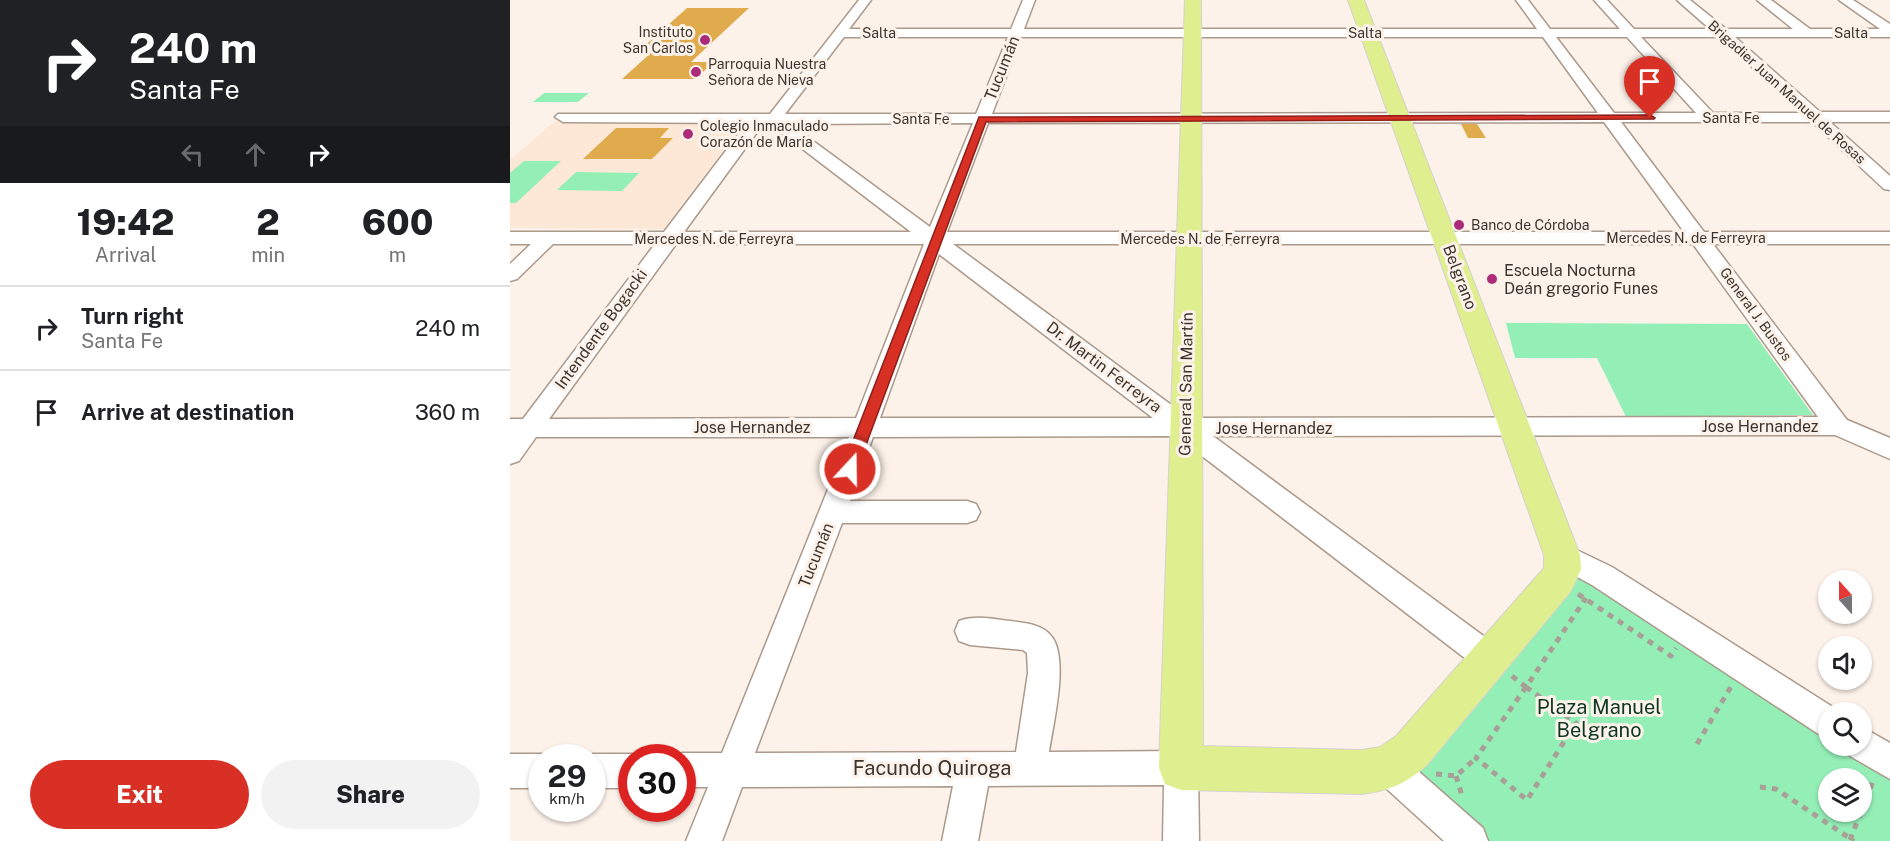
<!DOCTYPE html>
<html lang="en">
<head>
<meta charset="utf-8">
<style>
	body { margin:0; font-family:"Public Sans",sans-serif; background:#f2f2f2; color:#202124; height:100vh; display:flex; flex-direction:column; font-size:22px; white-space:nowrap }
	* { box-sizing:border-box; margin:0 }
	p { font-size:20px; color:#757577 }
	.icon { flex:none; width:33px; height:33px; fill:none; stroke:currentColor; stroke-width:2; stroke-linecap:round; stroke-linejoin:round }
	.map { position:relative; flex:1; overflow:hidden }
	.drawer { display:flex; flex-direction:column; background:#fff; width:510px }
	.drawer>* { flex:none }
	.top-card { background:#202124; color:#fff; overflow:hidden }
	.needle { width:39px; rotate:339deg }
	.tools { position:absolute; left:1308px; top:570px; display:grid; gap:12px }
	.tools a { display:grid; place-items:center; width:54px; height:54px; border-radius:50%; background:#fff; box-shadow:0 2px 4px #0004; font-size:30px }
	.speed { position:absolute; left:18px; top:744px; display:flex; gap:12px; font-size:30px; font-weight:700; text-align:center }
	.speed>* { display:grid; place-content:center; width:78px; height:78px; border-radius:50%; background:#fff; box-shadow:0 2px 4px #0004; line-height:1 }
	.speed small { font-size:15px; font-weight:400 }
	.speed .limit { border:9px solid #d22; background:#fff; color:#111 }
	.pin { position:absolute; display:grid; place-items:center; width:51px; height:51px; color:#fff; margin:-62px -26px; border-radius:50% 50% 50% 0; rotate:-45deg; box-shadow:0 0 6px #0007 }
	.pin .icon { rotate:45deg }
	.me { position:absolute; width:66px; margin:-33px; rotate:21deg; stroke-linejoin:round; filter:drop-shadow(0 0 4px #0008) }
	.turn { display:flex; align-items:center; gap:21px; height:126px; padding:0 30px; font-size:27px }
	.turn .icon { width:78px; height:78px; stroke-width:2.5 }
	.turn b { display:block; font-size:42px; line-height:51px }
	.lanes { display:flex; align-items:center; height:57px; padding:0 30px; background:#0003; justify-content:center; gap:30px; direction:ltr }
	.lanes .off { opacity:.35 }
	.eta { display:flex; justify-content:space-evenly; align-items:center; height:102px; text-align:center }
	.eta b { font-size:36px; font-weight:800; line-height:42px }
	.button { display:flex; gap:12px; margin-top:auto; padding:12px 30px }
	.button a { flex:1; height:69px; border-radius:36px; background:#d93025; color:#fff; font-size:24px; font-weight:800; line-height:69px; text-align:center }
	.button a+a { background:#f2f2f2; color:#202124 }
	ul { padding:0; list-style:none }
	li { display:flex; align-items:center; gap:18px; height:84px; padding:0 30px; border-top:2px solid #e0e0e0 }
	li div { flex:1 }
	li b { display:block; font-size:22px }
	li em { font-style:normal }
	main { display:flex; flex:1; min-height:0 }
	.map>svg:first-child { display:block }
	.built { fill:#fde8d8 }
	.green { fill:#94efb7; fill-rule:evenodd }
	.building { fill:#e0ab4c }
	.lines { fill:none; stroke-linecap:round; stroke-linejoin:round }
	.minor-casing { stroke:#ab9a8c; stroke-width:3 }
	.major-casing { stroke:#d4d2d1; stroke-width:2 }
	.path { stroke:#a89f97; stroke-width:5; stroke-dasharray:6 6; stroke-linecap:butt }
	.minor { fill:#fff; fill-rule:evenodd }
	.major { fill:#dfee8e; fill-rule:evenodd }
	.route { fill:#d93025; stroke:#8d1f18; stroke-width:1.5 }
	.poi-dot { fill:#ac2c7a; stroke:#fdf2e9; stroke-width:2 }
	.labels { text-anchor:middle; dominant-baseline:central; stroke-width:6; stroke-linejoin:round; paint-order:stroke }
	.far-poi-label { font-size:14px; fill:#3b342e; stroke:#fdf2e9; text-anchor:start }
	.far-street-label { font-size:14px; fill:#3b342e; stroke:#fdf2e9 }
	.street-label { font-size:16px; fill:#3b342e; stroke:#fdf2e9 }
	.poi-label { font-size:16px; fill:#3b342e; stroke:#fdf2e9; text-anchor:start }
	.near-park-label { font-size:20px; fill:#0c3821; stroke:#fdf2e9 }
	.near-street-label { font-size:20px; fill:#3b342e; stroke:#fdf2e9 }
</style>
</head>
<body>
<main>
<section class="drawer">
<div class="top-card">
<div class="turn"><svg class="icon" aria-label="right" viewBox="0 0 24 24"><path d="M7 20v-9h11M14 6l5 5-5 5"/></svg><div><b>240 m</b>Santa Fe</div></div>
<div class="lanes"><svg class="icon off" aria-label="left" viewBox="0 0 24 24"><path d="M17 20v-9H6M10 6l-5 5 5 5"/></svg><svg class="icon off" aria-label="ahead" viewBox="0 0 24 24"><path d="M12 20V5M6 11l6-6 6 6"/></svg><svg class="icon" aria-label="right" viewBox="0 0 24 24"><path d="M7 20v-9h11M14 6l5 5-5 5"/></svg></div>
</div>
<div class="eta">
<div><b>19:42</b><p>Arrival</p></div>
<div><b>2</b><p>min</p></div>
<div><b>600</b><p>m</p></div>
</div>
<ul>
<li><svg class="icon" aria-label="right" viewBox="0 0 24 24"><path d="M7 20v-9h11M14 6l5 5-5 5"/></svg><div><b>Turn right</b><p>Santa Fe</p></div><em>240 m</em></li>
<li><svg class="icon" aria-label="arrive" viewBox="0 0 24 24"><path d="M6 21V4h12l-3 4 3 4H6"/></svg><div><b>Arrive at destination</b></div><em>360 m</em></li>
</ul>
<div class="button"><a>Exit</a><a>Share</a></div>
</section>
<div class="map">
<svg width="1380" height="841" viewBox="0 0 1380 841">
	<rect width="100%" height="100%" fill="#fdf2e9"/>
	<path class="built" d="M45,121L234,123L154,229L0,228V160Z"/>
	<g class="green">
		<path d="M34,93H79L68,102H23Z"/>
		<path d="M14,161H51L6,203H0V173Z"/>
		<path d="M66,172L129,173L112,191L47,190Z"/>
		<path d="M996,323L1237,324L1303,415L1116,417L1087,358H1005Z"/>
		<path d="M1053,569L1232,666L1318,722V746L1352,744L1380,762V841H960L879,768ZM1318,778H1352V812H1318Z"/>
	</g>
	<g class="building">
		<path d="M177,8H239L181,62H203L186,79H112L143,51H129Z"/>
		<path d="M951,124H967L976,138H958Z"/>
		<path d="M106,128H159L150,138H163L142,159H73Z"/>
	</g>
	<g class="lines">
		<g class="minor-casing">
			<g id="minor">
				<path d="M349,0H361L339,29H501L513,0H525L514,29H1027L1006,0H1018L1040,29H1110L1084,0H1097L1124,29H1200L1167,0H1180L1216,29H1283L1247,0H1261L1300,29H1370L1329,0H1343L1380,24V37H1225L1310,112H1380V122H1320L1380,176V190L1374,189L1302,122H1111L1194,232H1380V244H1203L1337,420L1380,438V459L1325,435L703,436L991,649L995,659L991,669L980,674L969,669L666,436L363,437L340,501H457L466,504L470,512L466,520L457,523H332L245,753L506,752L518,673L517,653L513,650L460,645L449,641L445,631L449,621C465,615 483,619 500,621C514,623 533,624 542,637C559,660 543,724 539,752L671,751L683,756L688,768L689,841H653L654,785L478,786L468,841H432L443,786L232,787L212,841H176L198,787H172V758H161L172,753H212L339,437H26L9,461L0,464V419H13L145,244H43L7,279L0,281V264L21,244H0V232H154L237,123L53,122L45,117L48,114H260ZM334,37H498L466,114H275ZM511,37H1033L1088,113L482,114ZM1046,37H1117L1186,113H1104ZM1131,37H1209L1292,113H1203ZM1094,122L1174,232H437L478,123ZM463,123L420,227L280,124ZM253,124H260L401,232H174ZM166,244H414L346,418L39,419ZM443,244H1183L1308,417L679,418ZM429,254L643,418H370Z"/>
				<path d="M1052,543L1102,567L1329,711L1330,712H1318V738L1307,733L1082,585L1042,563L1038,555L1042,547Z"/>
				<path d="M1352,727L1380,743V779L1340,756L1336,746H1352Z"/>
				<path d="M879,751L891,756L973,828L978,841H934L867,780L862,768L867,756Z"/>
				<path d="M0,754H32L40,758H32V788H0Z"/>
				<path d="M82,754H122L130,758H122V788H82V758H74Z"/>
			</g>
		</g>
		<g class="major-casing">
			<path id="major" d="M675,0H691L693,746L852,750L870,747L886,736L1034,568V555L838,0H854L1070,555L1071,569L1061,591L916,766C893,785 881,790 852,794L671,790L655,784L649,768Z"/>
		</g>
		<g class="path">
			<path d="M1068,594L1161,656L1166,648"/>
			<path d="M1002,676L1016,687L1076,598"/>
			<path d="M1016,687L1066,723L1017,800L966,758Z"/>
			<path d="M1187,744L1222,685"/>
			<path d="M926,774L946,776L966,758"/>
			<path d="M946,776L953,799"/>
			<path d="M1250,787L1266,789L1344,841"/>
			<path d="M1352,811L1364,778"/>
			<path d="M1340,840L1351,812"/>
		</g>
		<use href="#minor" class="minor"/>
		<use href="#major" class="major"/>
	</g>
	<path class="route" d="M1140,115L1145,118L1144,119L476,122L347,469L340,475L332,469L469,117Z"/>
	<g class="poi-dot">
		<circle cx="195" cy="40" r="6"/>
		<circle cx="186" cy="72" r="6"/>
		<circle cx="178" cy="134" r="6"/>
		<circle cx="949" cy="225" r="6"/>
		<circle cx="982" cy="279" r="6"/>
	</g>
	<g class="labels">
		<g class="far-poi-label">
			<text x="183" y="32" text-anchor="end">Instituto<tspan x="183" dy="16">San Carlos</tspan></text>
			<text x="198" y="64">Parroquia Nuestra<tspan x="198" dy="16">Señora de Nieva</tspan></text>
			<text x="190" y="126">Colegio Inmaculado<tspan x="190" dy="16">Corazón de María</tspan></text>
			<text x="961" y="225">Banco de Córdoba</text>
		</g>
		<g class="far-street-label">
			<text x="369" y="33">Salta</text>
			<text x="855" y="33">Salta</text>
			<text x="1341" y="33">Salta</text>
			<text transform="translate(1277 92) rotate(42)">Brigadier Juan Manuel de Rosas</text>
			<text x="1221" y="118">Santa Fe</text>
			<text x="411" y="119">Santa Fe</text>
			<text x="1176" y="238">Mercedes N. de Ferreyra</text>
			<text x="204" y="239">Mercedes N. de Ferreyra</text>
			<text x="690" y="239">Mercedes N. de Ferreyra</text>
			<text transform="translate(1246 314) rotate(54)">General J. Bustos</text>
		</g>
		<g class="street-label">
			<text transform="translate(492 68) rotate(-68)">Tucumán</text>
			<text transform="translate(950 277) rotate(69)">Belgrano</text>
			<text transform="translate(91 329) rotate(-54)">Intendente Bogacki</text>
			<text transform="translate(594 367) rotate(37)">Dr. Martin Ferreyra</text>
			<text transform="translate(676 384) rotate(-89)">General San Martín</text>
			<text x="1250" y="426">Jose Hernandez</text>
			<text x="242" y="427">Jose Hernandez</text>
			<text x="764" y="428">Jose Hernandez</text>
			<text transform="translate(306 555) rotate(-68)">Tucumán</text>
		</g>
		<g class="poi-label">
			<text x="994" y="270">Escuela Nocturna<tspan x="994" dy="18">Deán gregorio Funes</tspan></text>
		</g>
		<g class="near-park-label">
			<text x="1089" y="707">Plaza Manuel<tspan x="1089" dy="23">Belgrano</tspan></text>
		</g>
		<g class="near-street-label">
			<text x="422" y="768">Facundo Quiroga</text>
		</g>
	</g>
</svg>
<div class="tools">
<a><svg class="needle" viewBox="-14 -14 28 28"><path d="M0-13l5 13h-10z" fill="#e53935"/><path d="M0 13l5-13h-10z" fill="#757577"/></svg></a>
<a><svg class="icon" aria-label="sound" viewBox="0 0 24 24"><path d="M4 9h4l5-4v14l-5-4H4zM17 9q2 3 0 6"/></svg></a>
<a><svg class="icon" aria-label="search" viewBox="0 0 24 24"><circle cx="10" cy="10" r="6"/><path d="M15 15l6 6"/></svg></a>
<a><svg class="icon" aria-label="layers" viewBox="0 0 24 24"><path d="M12 4l9 5-9 5-9-5zM3 14l9 5 9-5"/></svg></a>
</div>
<div class="speed"><div>29<small>km/h</small></div><div class="limit">30</div></div>
<div class="pin" style="left:1140px;top:118px;background:#d93025"><svg class="icon" aria-label="arrive" viewBox="0 0 24 24"><path d="M6 21V4h12l-3 4 3 4H6"/></svg></div>
<svg class="me" style="left:340px;top:469px" viewBox="-20 -20 40 40"><circle r="17" fill="#d93025" stroke="#fff" stroke-width="3"/><path d="M0-11L8 9 0 5-8 9z" fill="#fff"/></svg>
</div>
</main>
</body>
</html>
